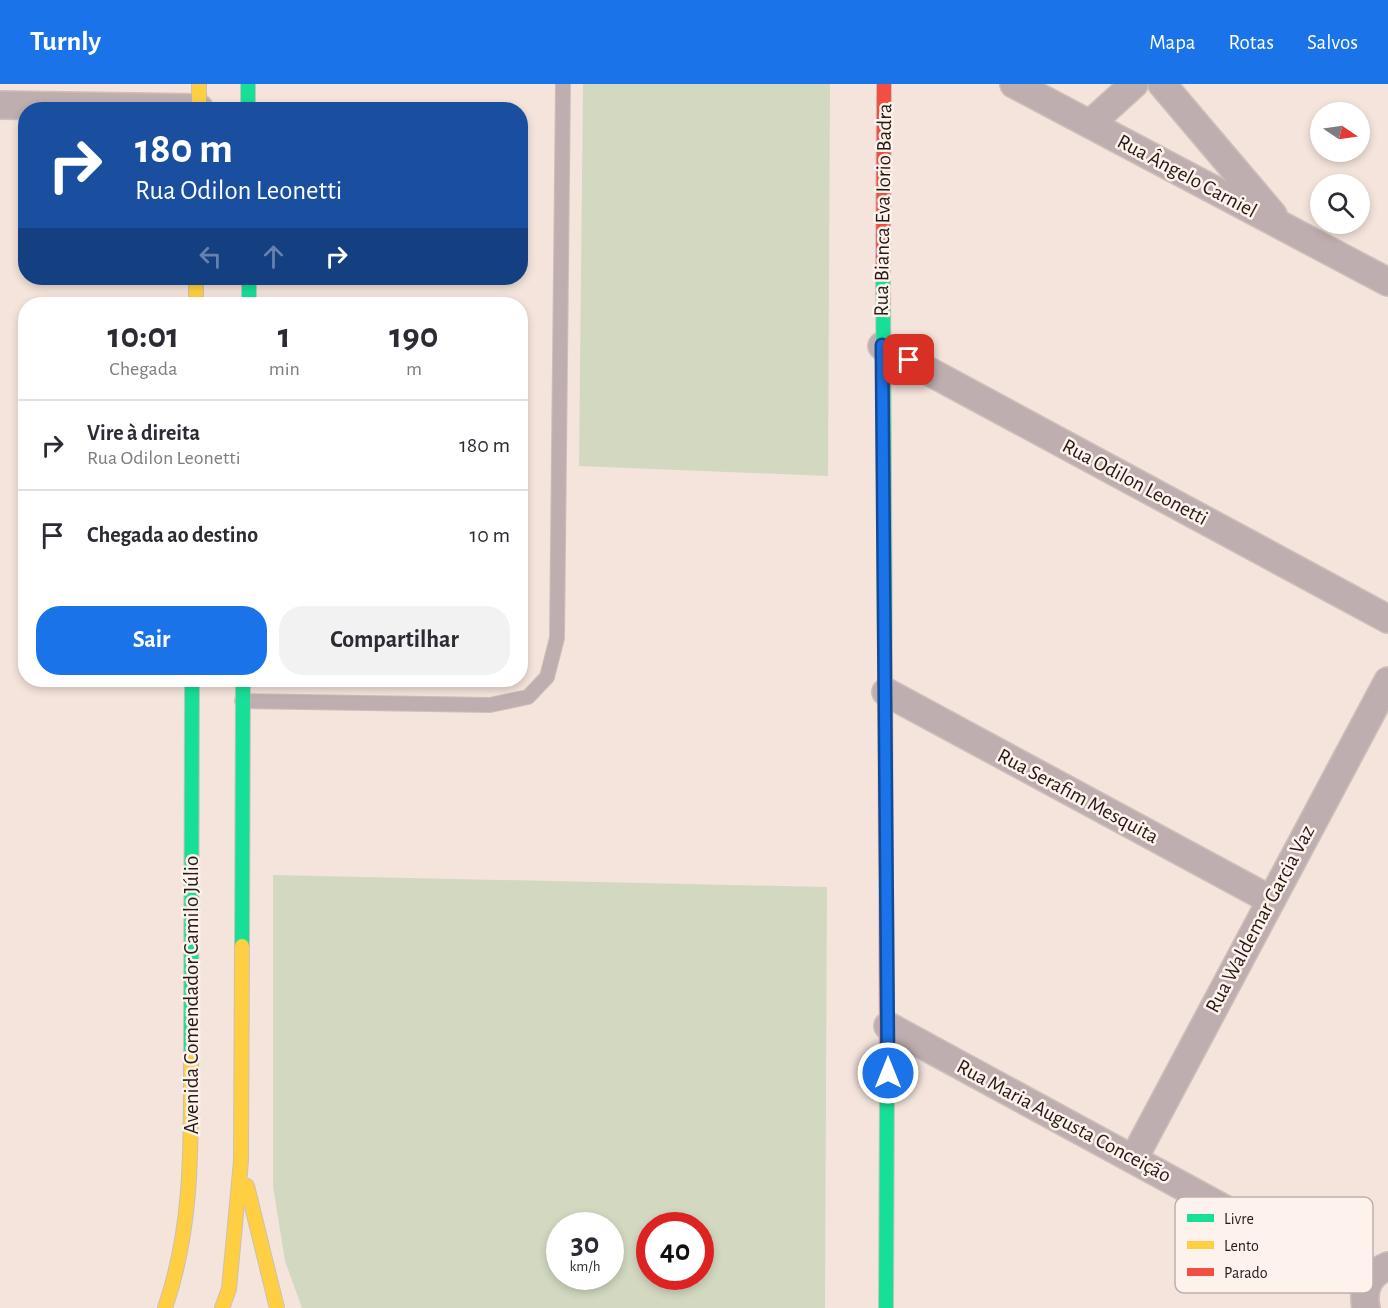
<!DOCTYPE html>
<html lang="pt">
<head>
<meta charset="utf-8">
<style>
	body { margin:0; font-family:"Alegreya Sans",sans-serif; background:#f2f2f3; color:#2b2b33; height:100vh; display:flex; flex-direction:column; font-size:22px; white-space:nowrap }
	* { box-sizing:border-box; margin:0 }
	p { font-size:20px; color:#7c7c81 }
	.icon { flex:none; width:33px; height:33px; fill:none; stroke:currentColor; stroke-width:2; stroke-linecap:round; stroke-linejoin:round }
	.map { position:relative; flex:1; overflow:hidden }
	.side { position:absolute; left:18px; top:213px; width:510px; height:390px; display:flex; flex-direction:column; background:#fff; border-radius:24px; box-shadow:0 3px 9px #0003 }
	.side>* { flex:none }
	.top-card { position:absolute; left:18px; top:18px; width:510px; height:183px; border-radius:24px; box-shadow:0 3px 9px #0003; background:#1a4fa0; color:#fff; overflow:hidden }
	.needle { width:39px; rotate:103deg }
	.tools { position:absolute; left:1310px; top:18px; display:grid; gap:12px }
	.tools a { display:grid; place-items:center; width:60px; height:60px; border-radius:50%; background:#fff; box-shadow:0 3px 9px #0003; font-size:30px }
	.speed { position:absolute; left:546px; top:1128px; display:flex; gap:12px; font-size:30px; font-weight:700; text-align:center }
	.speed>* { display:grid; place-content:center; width:78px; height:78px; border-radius:50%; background:#fff; box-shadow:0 3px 9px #0003; line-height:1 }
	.speed small { font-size:15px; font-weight:400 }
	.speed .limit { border:9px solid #d22; background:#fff; color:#111 }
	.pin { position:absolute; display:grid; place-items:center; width:51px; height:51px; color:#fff; margin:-26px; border-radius:12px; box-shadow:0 3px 9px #0006 }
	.me { position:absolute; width:66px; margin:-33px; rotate:0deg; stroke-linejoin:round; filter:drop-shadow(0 0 4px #0008) }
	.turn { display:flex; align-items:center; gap:21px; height:126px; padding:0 18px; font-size:27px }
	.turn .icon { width:78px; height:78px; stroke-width:2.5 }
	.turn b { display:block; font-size:42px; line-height:51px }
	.lanes { display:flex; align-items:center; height:57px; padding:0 18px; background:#0003; justify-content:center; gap:30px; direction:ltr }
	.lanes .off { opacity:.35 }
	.eta { display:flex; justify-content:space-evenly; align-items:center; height:102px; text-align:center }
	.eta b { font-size:36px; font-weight:700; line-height:42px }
	.button { display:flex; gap:12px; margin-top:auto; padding:12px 18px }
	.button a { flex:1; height:69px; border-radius:24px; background:#1a73e8; color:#fff; font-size:24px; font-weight:700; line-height:69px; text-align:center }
	.button a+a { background:#f2f2f3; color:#2b2b33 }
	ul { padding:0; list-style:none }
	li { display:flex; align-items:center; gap:18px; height:90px; padding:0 18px; border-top:2px solid #e1e1e2 }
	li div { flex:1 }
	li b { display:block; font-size:22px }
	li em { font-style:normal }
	header { display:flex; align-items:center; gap:36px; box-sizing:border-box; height:84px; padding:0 30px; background:#1a73e8; color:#fff }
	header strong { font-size:28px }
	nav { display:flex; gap:33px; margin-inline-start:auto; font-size:21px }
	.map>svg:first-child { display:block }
	.green { fill:#d2d9c0; fill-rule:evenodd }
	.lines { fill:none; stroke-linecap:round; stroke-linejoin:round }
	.lane-casing { stroke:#ccc0ba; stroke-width:16 }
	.street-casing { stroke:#ccc0ba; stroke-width:30 }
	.fast-casing { stroke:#ccc0ba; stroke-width:16 }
	.slow-casing { stroke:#ccc0ba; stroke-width:16 }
	.jam-casing { stroke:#ccc0ba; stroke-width:16 }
	.lane { stroke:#bfaeb0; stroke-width:14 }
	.street { stroke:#bfaeb0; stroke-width:27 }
	.fast { stroke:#16e098; stroke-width:14 }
	.slow { stroke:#ffcf43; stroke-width:14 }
	.jam { stroke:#f24e42; stroke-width:14 }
	.route-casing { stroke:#114b97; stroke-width:15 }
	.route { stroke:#1a73e8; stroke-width:10 }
	.labels { text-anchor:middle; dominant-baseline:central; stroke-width:5; stroke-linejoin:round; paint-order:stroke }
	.street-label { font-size:21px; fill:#251a15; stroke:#fef2ec }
	.key { fill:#fef2ec; stroke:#bdb1ac; stroke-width:1.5 }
	.key-label { font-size:16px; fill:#251a15 }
</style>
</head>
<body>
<header>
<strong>Turnly</strong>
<nav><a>Mapa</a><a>Rotas</a><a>Salvos</a></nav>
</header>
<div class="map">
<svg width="1388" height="1224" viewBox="0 0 1388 1224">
	<rect width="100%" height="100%" fill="#f4e4dc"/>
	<g class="green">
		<path d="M583,0H830L828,392L579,382Z"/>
		<path d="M273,791L827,803L825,1224H302L285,1177L273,1102ZM560,1142H610V1192H560ZM650,1142H700V1192H650Z"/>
	</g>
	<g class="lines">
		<g class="lane-casing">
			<path id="lane" d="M242,617L490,621L528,613L547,593L557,554L563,0"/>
		</g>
		<g class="street-casing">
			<g id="street">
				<path d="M1014,0L1388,198"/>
				<path d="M1162,0L1273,131"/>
				<path d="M0,21L199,24"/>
				<path d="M1090,40L1134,0"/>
				<path d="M882,262L1388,535"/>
				<path d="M886,608L1271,816"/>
				<path d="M888,942L1366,1202"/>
				<path d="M1134,1074L1388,597"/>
				<path d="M1366,1224C1362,1204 1369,1190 1388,1182"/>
			</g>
		</g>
		<g class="fast-casing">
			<g id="fast">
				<path d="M248,0V26"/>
				<path d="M883,191L885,587"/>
				<path d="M249,194V220"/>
				<path d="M242,862L243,596"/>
				<path d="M191,976L192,596"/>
				<path d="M886,1224L887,999"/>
			</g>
		</g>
		<g class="slow-casing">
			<g id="slow">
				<path d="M199,0V26"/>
				<path d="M196,194V220"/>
				<path d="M247,1102L277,1224"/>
				<path d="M165,1224C193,1143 191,1061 191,976"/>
				<path d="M222,1224L229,1205L241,1077L242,862"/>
			</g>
		</g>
		<g class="jam-casing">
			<g id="jam">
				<path d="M883,191L884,0"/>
				<path d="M885,587L887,999"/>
			</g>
		</g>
		<use href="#lane" class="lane"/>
		<use href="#street" class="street"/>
		<use href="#fast" class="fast"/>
		<use href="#slow" class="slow"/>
		<use href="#jam" class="jam"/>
	</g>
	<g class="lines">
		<g class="route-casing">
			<path id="route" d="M888,989L882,261L909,276"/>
		</g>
		<use href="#route" class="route"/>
	</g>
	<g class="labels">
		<g class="street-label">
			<text transform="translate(1187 92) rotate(28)">Rua Ângelo Carniel</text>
			<text transform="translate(883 126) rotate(-89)">Rua Bianca Eva Iorio Badra</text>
			<text transform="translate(1135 398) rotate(28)">Rua Odilon Leonetti</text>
			<text transform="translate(1078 712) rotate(28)">Rua Serafim Mesquita</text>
			<text transform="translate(1260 835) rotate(-62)">Rua Waldemar Garcia Vaz</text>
			<text transform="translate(191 911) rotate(-90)">Avenida Comendador Camilo Júlio</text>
			<text transform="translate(1064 1037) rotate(28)">Rua Maria Augusta Conceição</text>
		</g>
	</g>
	<rect x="1175" y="1113" width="198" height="96" rx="9" class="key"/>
	<rect x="1187" y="1130" width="27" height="8" fill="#16e098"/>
	<rect x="1187" y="1157" width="27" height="8" fill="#ffcf43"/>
	<rect x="1187" y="1184" width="27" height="8" fill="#f24e42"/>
	<g class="key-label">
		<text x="1224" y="1140">Livre</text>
		<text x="1224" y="1167">Lento</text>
		<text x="1224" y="1194">Parado</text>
	</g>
</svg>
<div class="tools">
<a><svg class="needle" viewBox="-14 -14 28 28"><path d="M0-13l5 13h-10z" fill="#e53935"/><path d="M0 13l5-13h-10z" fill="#7c7c81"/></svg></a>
<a><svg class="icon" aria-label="search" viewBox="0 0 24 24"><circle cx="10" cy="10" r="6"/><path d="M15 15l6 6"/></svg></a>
</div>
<div class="speed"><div>30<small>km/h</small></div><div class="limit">40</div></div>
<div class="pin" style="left:909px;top:276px;background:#d93025"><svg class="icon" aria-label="arrive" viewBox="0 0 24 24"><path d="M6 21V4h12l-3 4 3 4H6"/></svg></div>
<svg class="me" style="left:888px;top:989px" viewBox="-20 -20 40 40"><circle r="17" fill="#1a73e8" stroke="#fff" stroke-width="3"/><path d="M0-11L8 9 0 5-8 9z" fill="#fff"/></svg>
<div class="top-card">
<div class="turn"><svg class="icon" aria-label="right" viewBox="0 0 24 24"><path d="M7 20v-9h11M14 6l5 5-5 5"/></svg><div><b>180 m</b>Rua Odilon Leonetti</div></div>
<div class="lanes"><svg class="icon off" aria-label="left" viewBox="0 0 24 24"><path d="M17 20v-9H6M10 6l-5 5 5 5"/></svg><svg class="icon off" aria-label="ahead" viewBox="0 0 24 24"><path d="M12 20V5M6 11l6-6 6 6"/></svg><svg class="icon" aria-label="right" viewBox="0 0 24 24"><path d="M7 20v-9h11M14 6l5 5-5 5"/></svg></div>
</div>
<section class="side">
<div class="eta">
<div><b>10:01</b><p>Chegada</p></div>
<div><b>1</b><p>min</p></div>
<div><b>190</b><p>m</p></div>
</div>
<ul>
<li><svg class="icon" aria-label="right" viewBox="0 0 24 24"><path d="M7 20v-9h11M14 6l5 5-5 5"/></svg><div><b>Vire à direita</b><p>Rua Odilon Leonetti</p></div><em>180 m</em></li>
<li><svg class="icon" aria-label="arrive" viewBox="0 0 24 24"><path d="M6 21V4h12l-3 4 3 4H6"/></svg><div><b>Chegada ao destino</b></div><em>10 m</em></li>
</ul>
<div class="button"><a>Sair</a><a>Compartilhar</a></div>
</section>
</div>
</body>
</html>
